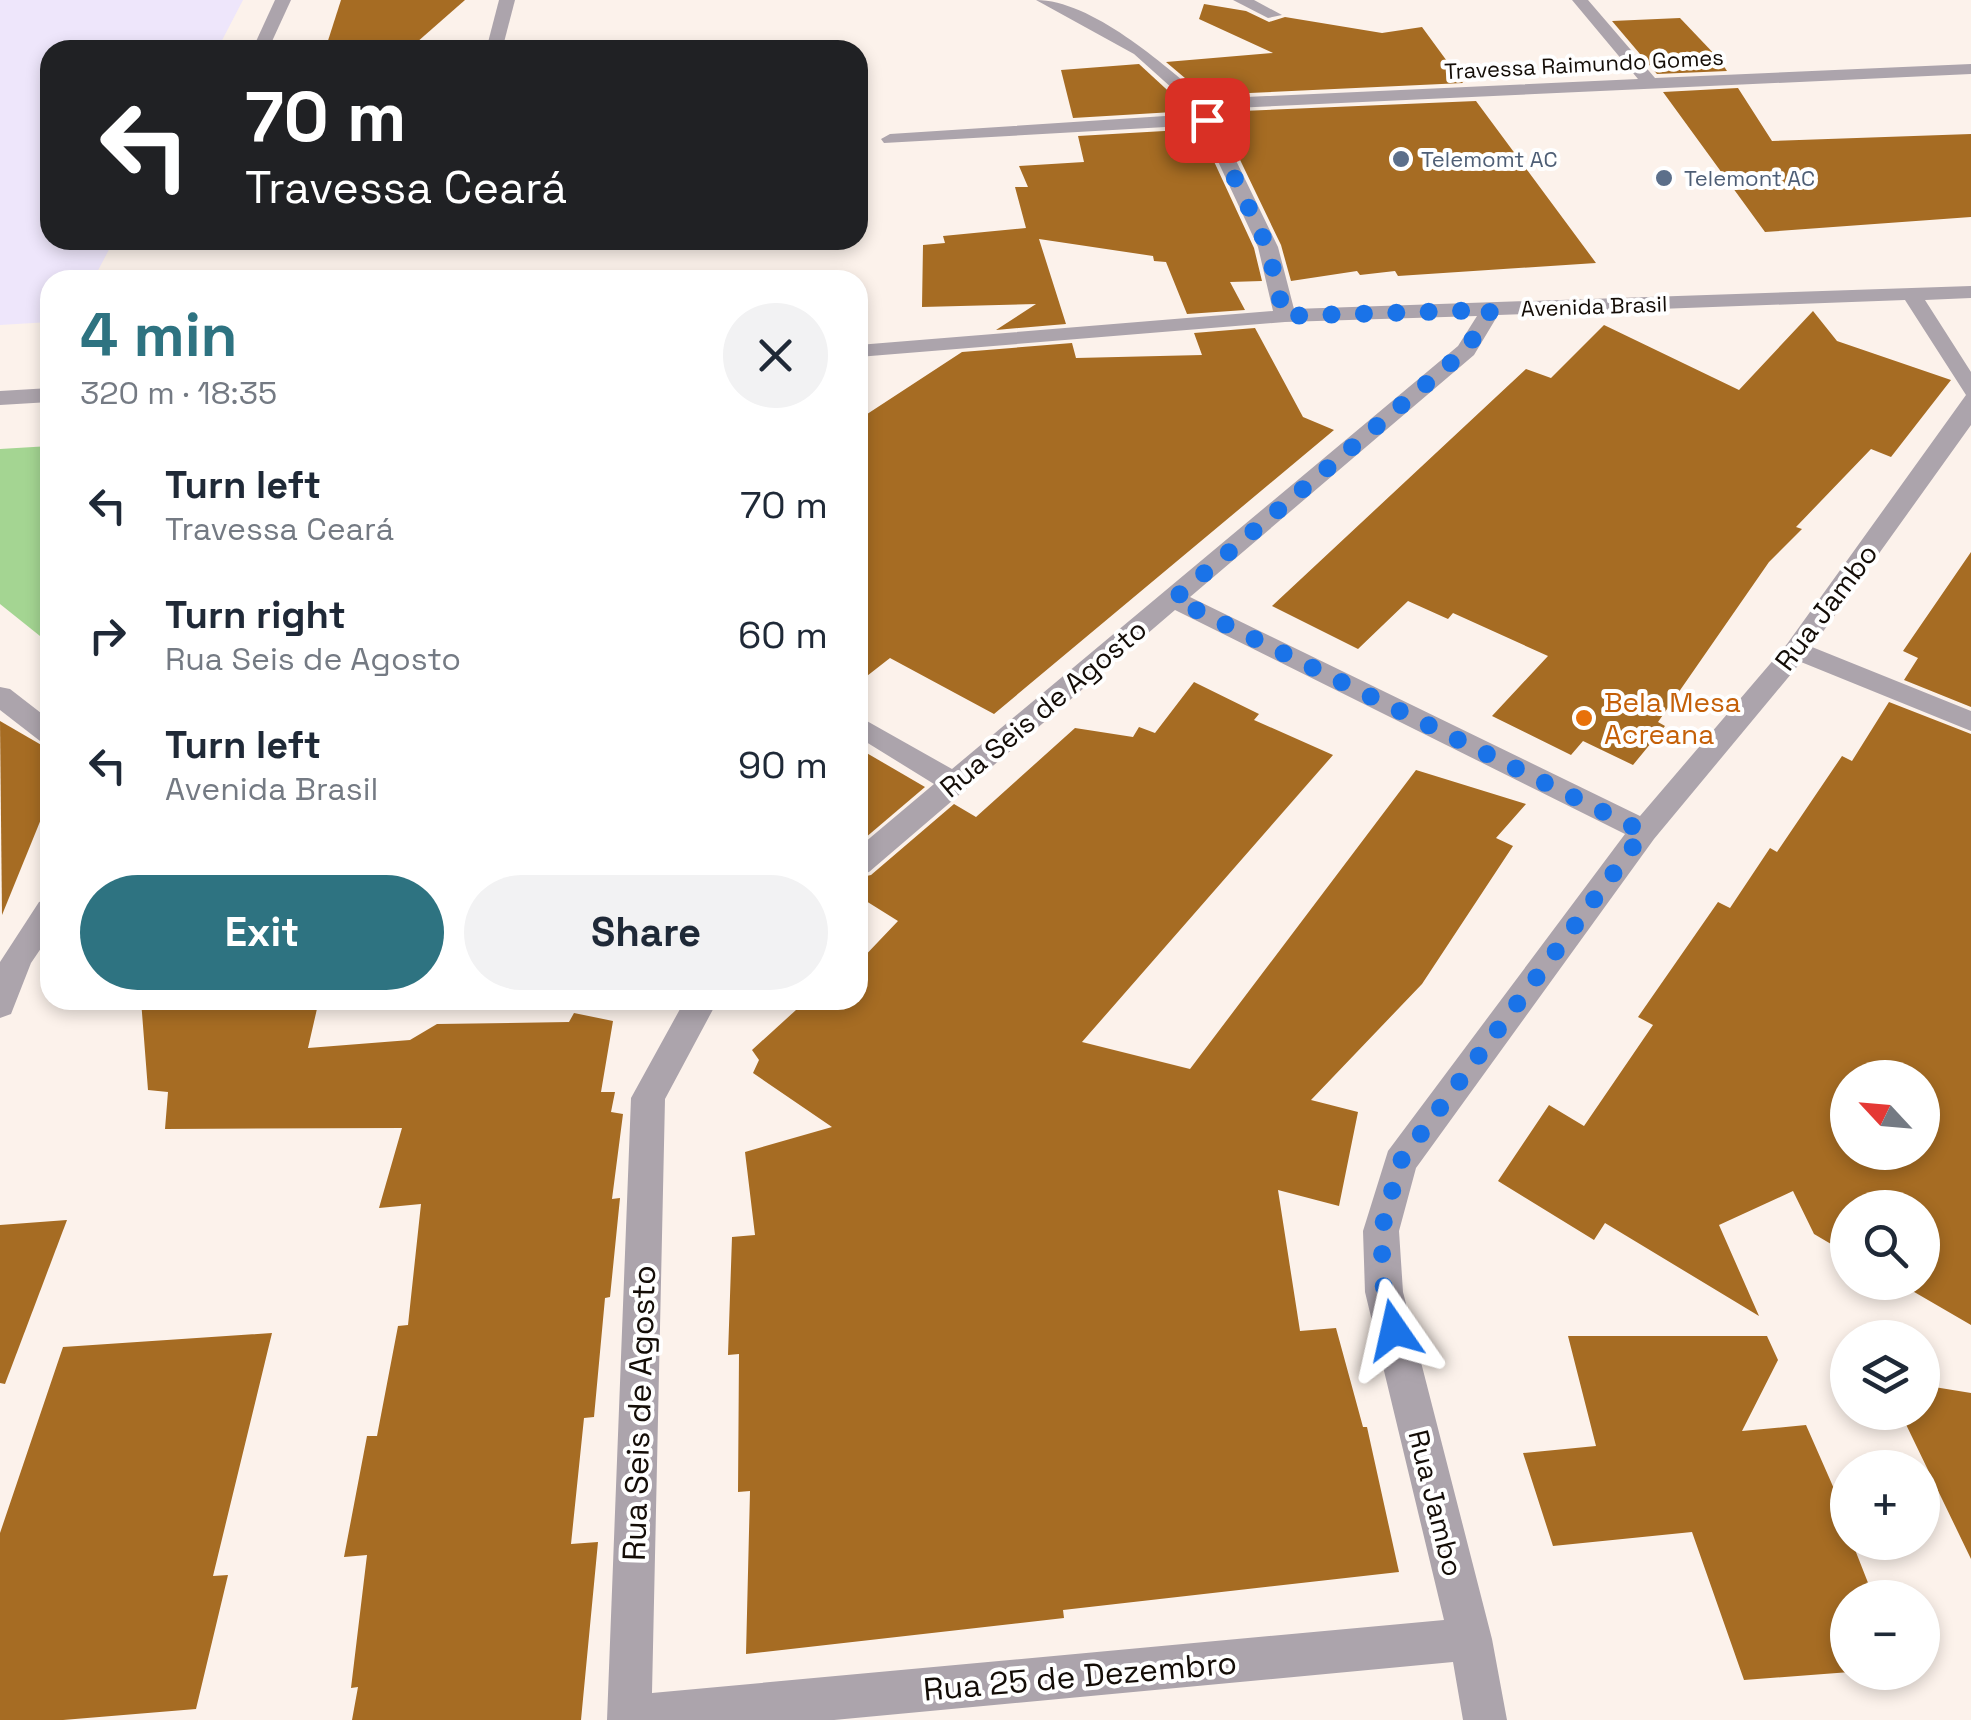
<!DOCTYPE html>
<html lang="en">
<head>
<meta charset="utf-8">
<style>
	body { margin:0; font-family:"Space Grotesk",sans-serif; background:#f2f2f3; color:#1f2937; height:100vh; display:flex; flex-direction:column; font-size:38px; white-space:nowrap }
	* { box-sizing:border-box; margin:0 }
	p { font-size:32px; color:#747a83 }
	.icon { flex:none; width:55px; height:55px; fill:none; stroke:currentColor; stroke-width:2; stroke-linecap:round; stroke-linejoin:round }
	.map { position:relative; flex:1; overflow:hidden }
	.details { position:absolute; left:40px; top:270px; width:828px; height:740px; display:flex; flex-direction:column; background:#fff; border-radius:30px; box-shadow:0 5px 15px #0003 }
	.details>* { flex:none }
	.banner { position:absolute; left:40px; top:40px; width:828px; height:210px; border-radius:30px; box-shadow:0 5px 15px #0003; background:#202124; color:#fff; overflow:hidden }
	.needle { width:65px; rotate:296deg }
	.tools { position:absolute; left:1830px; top:1060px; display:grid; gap:20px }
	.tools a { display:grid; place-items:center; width:110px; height:110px; border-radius:50%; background:#fff; box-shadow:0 5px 15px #0003; font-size:50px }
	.pin { position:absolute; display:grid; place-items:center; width:85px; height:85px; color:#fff; margin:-42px; border-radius:20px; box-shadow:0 5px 15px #0006 }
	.me { position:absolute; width:110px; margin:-55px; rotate:349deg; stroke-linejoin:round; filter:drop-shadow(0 0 8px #0008) }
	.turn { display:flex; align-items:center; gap:35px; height:210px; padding:0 40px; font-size:45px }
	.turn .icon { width:130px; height:130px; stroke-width:2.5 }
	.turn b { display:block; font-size:70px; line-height:85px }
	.round { display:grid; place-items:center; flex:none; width:105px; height:105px; border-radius:52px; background:#f2f2f3 }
	.headline { display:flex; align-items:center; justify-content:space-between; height:170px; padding:0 40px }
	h1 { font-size:60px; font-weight:800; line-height:75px; color:#2e7381 }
	.button { display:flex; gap:20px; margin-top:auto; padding:20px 40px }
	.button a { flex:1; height:115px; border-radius:60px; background:#2e7381; color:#fff; font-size:40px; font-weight:800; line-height:115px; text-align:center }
	.button a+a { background:#f2f2f3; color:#1f2937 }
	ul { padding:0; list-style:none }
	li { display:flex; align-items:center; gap:30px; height:130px; padding:0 40px }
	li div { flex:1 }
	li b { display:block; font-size:38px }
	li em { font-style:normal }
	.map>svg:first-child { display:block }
	.education { fill:#eee6fb }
	.green { fill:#a4d592 }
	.building { fill:#a66c23; fill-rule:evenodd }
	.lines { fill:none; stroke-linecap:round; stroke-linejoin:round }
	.minor { fill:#aca4ac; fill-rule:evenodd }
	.route { stroke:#1a73e8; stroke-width:18; stroke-dasharray:0 32.4 }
	.service-dot { fill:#5c6f8a; stroke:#fff; stroke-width:4 }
	.food-dot { fill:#e8710a; stroke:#fff; stroke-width:4 }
	.labels { text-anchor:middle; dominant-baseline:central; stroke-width:8; stroke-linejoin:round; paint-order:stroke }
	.far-street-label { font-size:22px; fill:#140d07; stroke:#fff }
	.far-service-label { font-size:22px; fill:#4e5e75; stroke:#fff; text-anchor:start }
	.street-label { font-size:28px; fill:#140d07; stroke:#fff }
	.food-label { font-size:28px; fill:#c56008; stroke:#fff; text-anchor:start }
	.near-street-label { font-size:32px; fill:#140d07; stroke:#fff }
</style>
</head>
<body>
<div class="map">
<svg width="1971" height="1720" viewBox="0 0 1971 1720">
	<rect width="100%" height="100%" fill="#fcf2eb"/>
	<path class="education" d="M0,0H243L217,50H50V240H114L93,280H50V322L0,325Z"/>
	<path class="green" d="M50,446V644L0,604V449Z"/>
	<g class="building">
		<path d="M341,0H465L408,50H325Z"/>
		<path d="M1204,4L1246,11L1269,22L1285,17L1382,33L1422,27L1463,83L1205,95L1166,62L1273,53L1199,19Z"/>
		<path d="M1680,18L1719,59L1727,71L1657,74L1612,21Z"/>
		<path d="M1139,64L1190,111L1073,118L1061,70Z"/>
		<path d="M1738,88L1772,141L1971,134V217L1765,232L1663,92Z"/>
		<path d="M1476,101L1596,263L1398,276L1395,271L1360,275L1357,271L1291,281L1281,245L1217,112Z"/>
		<path d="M1199,129L1254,248L1262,281L1230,282L1245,310L1187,314L1166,262L1154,261L1153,256L1039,239L1066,324L996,330L1036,304L922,307L923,245L945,243L943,236L1026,228L1015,187H1028L1019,166L1084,162L1078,136Z"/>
		<path d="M1813,311L1837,341L1951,380L1891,457L1871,449L1796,527L1802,529L1769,562L1658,722L1665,726L1633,765L1583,741L1571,755L1492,716L1548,656L1453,613L1448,619L1408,601L1358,649L1272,606L1526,369L1551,378L1604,325L1739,390Z"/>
		<path d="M1255,328L1303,417L1334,430L994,714L890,658L858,683V420L962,352L1072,343L1076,358L1202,355L1194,333Z"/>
		<path d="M1971,552V707L1904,680L1918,658L1903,651Z"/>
		<path d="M1194,682L1259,714L1254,720L1333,755L1082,1042L1190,1069L1416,770L1526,804L1496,838L1513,846L1422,984L1311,1100L1358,1112L1339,1206L1278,1190L1300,1331L1336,1328L1363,1427H1367L1399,1572L1063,1610L1064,1618L746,1654L750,1491L738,1492L739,1354L728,1355L732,1237L755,1235L745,1152L832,1127L753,1073L759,1060L752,1050L807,1000H858V963L898,921L858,896V878L871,875L954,804L976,817L1075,728L1133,737L1139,727L1155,733Z"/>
		<path d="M1889,702L1971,734V1325L1897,1282H1922V1208H1848V1254L1814,1234L1793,1191L1719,1225L1759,1316L1605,1223L1594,1240L1498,1181L1549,1105L1584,1126L1653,1025L1638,1017L1718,902L1730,908L1770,848L1777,852L1842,756L1852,761ZM1848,1078H1922V1152H1848Z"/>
		<path d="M0,721L50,750V797L2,915Z"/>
		<path d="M858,748L925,787L858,844Z"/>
		<path d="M141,1000H319L308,1048L410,1040L437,1024L569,1022L574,1013L613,1021L601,1092H615L611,1112L623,1114L612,1199L620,1198L610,1297L605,1298L594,1417L584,1418L571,1544L598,1542L581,1720H352L358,1687L351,1688L367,1555L344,1557L367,1436H377L398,1326L408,1325L421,1204L379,1208L402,1128L165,1129L168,1092L148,1090Z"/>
		<path d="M67,1220L5,1384L0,1383V1225Z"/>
		<path d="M272,1333L213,1576L228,1575L196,1709L63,1720H0V1533L63,1347Z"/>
		<path d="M1568,1336H1767L1778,1360L1742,1431L1806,1425L1846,1516L1841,1517L1848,1542H1852L1874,1598H1848L1850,1672L1744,1680L1692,1532L1553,1546L1523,1453L1596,1446Z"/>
		<path d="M1922,1385L1971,1393V1559L1900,1412H1922Z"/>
	</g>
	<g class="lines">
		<g class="minor">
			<path d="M275,0H291L268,50H252Z"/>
			<path d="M499,0H515L502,50H486Z"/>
			<path d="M1036,0C1091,0 1164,64 1204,99L1638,79L1572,0H1588L1655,78L1971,64V74L1211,109L1278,247L1294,309L1971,286V298L1925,300L1971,372V425L1812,647L1971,711V731L1801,662L1654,839L1416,1168L1399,1231L1403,1292L1492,1639L1507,1720H1463L1453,1662L834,1720H607L631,1098L685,1000H718L665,1099L652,1693L1444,1620L1365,1292L1363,1231L1388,1151L1625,834L1175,610L869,872L858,875V848L934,784L858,737V716L952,769L1458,346L1477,316L1285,322L858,357V345L1273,311L1258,247L1201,125L884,143L881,139L890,134L1196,114L1192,106L1134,54ZM1905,300L1966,395L1787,644L1640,816L1190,597L1474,355L1498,315Z"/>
			<path d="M1233,0H1254L1282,15L1268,18Z"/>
			<path d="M50,388V402L0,405V391Z"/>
			<path d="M0,687L10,689L50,720V744L40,741L0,710Z"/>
			<path d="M50,898V935L31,963L11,1014L0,1018V962L39,902Z"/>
		</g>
	</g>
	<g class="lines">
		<path class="route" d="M1207,120L1268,248L1284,316L1491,310L1466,350L1174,599L1644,832L1400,1162L1381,1232L1384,1292L1394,1330"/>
	</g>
	<g class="service-dot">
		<circle cx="1401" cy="159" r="10"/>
		<circle cx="1664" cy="178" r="10"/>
	</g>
	<circle class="food-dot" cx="1584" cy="718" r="10"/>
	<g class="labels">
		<g class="far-street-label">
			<text transform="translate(1584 64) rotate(-3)">Travessa Raimundo Gomes</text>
			<text transform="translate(1594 306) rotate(-2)">Avenida Brasil</text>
		</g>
		<g class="far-service-label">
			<text x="1421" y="159">Telemomt AC</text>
			<text x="1684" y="178">Telemont AC</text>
		</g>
		<g class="street-label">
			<text transform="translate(1826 607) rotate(-53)">Rua Jambo</text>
			<text transform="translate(1043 708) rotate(-40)">Rua Seis de Agosto</text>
			<text transform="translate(1436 1503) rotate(76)">Rua Jambo</text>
		</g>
		<g class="food-label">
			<text x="1604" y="702">Bela Mesa<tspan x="1604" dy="32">Acreana</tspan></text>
		</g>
		<g class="near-street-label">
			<text transform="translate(639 1413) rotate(-88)">Rua Seis de Agosto</text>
			<text transform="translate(1080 1676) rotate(-5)">Rua 25 de Dezembro</text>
		</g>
	</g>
</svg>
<div class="tools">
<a><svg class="needle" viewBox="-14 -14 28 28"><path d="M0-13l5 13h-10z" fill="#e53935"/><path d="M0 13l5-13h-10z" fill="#747a83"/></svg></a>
<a><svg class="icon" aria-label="search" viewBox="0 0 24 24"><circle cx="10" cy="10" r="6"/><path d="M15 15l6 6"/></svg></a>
<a><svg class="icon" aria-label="layers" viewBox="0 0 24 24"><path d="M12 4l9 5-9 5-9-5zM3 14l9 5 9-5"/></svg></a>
<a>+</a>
<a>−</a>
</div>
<div class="pin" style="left:1207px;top:120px;background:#d93025"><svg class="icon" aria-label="arrive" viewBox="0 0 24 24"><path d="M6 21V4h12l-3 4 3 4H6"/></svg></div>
<svg class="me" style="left:1394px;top:1330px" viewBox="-20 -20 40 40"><path d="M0-17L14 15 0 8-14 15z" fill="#1a73e8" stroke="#fff" stroke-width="4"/></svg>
<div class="banner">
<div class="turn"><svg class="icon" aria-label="left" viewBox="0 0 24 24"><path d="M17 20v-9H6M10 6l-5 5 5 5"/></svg><div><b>70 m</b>Travessa Ceará</div></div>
</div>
<section class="details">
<div class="headline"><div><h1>4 min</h1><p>320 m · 18:35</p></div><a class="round"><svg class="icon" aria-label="close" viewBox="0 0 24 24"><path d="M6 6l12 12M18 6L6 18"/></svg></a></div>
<ul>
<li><svg class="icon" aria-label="left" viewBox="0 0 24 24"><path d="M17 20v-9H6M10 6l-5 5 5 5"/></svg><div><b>Turn left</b><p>Travessa Ceará</p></div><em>70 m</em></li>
<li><svg class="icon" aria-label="right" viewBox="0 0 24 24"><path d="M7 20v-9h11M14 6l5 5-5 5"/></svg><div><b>Turn right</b><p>Rua Seis de Agosto</p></div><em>60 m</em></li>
<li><svg class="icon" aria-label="left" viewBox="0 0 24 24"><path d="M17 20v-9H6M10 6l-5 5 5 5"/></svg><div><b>Turn left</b><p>Avenida Brasil</p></div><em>90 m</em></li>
</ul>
<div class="button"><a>Exit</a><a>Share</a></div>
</section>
</div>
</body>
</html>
